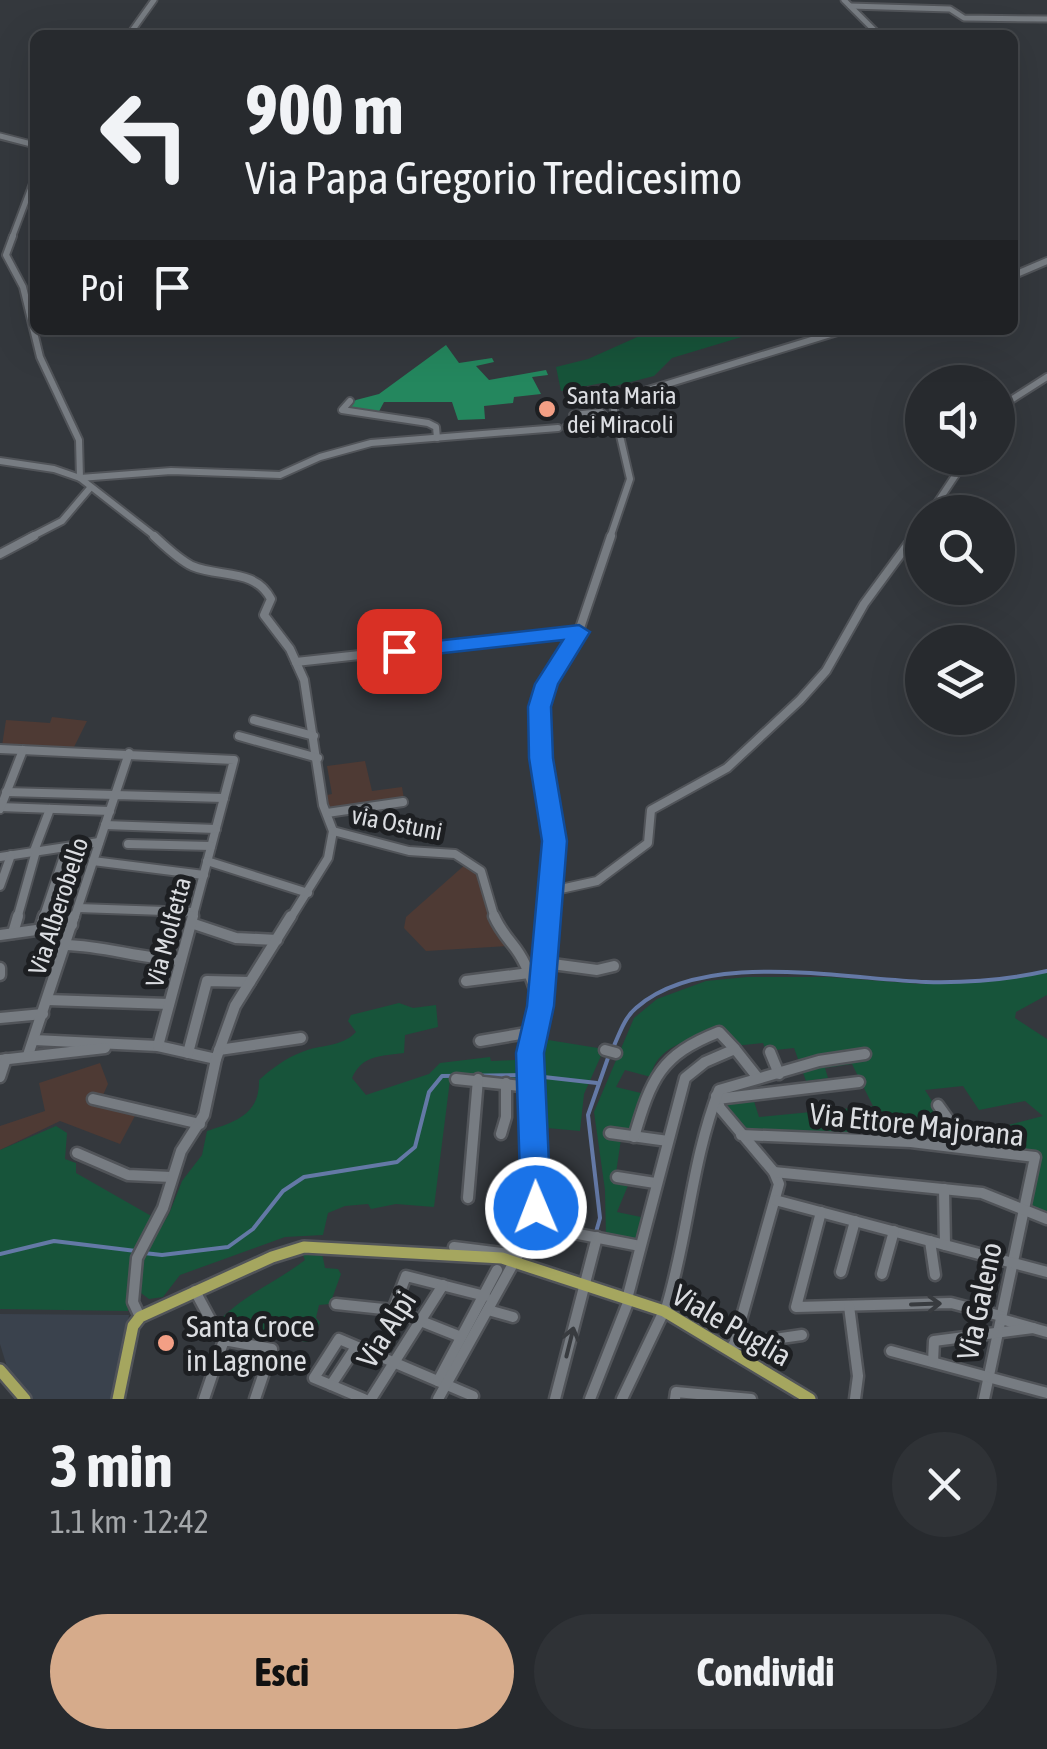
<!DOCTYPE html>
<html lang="it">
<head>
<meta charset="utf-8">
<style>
	body { margin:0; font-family:"Asap Condensed",sans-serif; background:#2f3236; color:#f1f3f6; height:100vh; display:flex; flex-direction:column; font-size:38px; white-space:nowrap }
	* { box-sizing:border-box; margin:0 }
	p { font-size:32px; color:#a4a7aa }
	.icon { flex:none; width:55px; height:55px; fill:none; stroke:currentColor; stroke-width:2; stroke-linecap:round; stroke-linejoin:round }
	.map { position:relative; height:1399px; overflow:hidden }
	.details { display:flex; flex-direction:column; background:#272a2e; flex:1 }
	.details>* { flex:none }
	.guide { position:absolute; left:30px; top:30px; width:988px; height:305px; border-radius:15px; box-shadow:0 10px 40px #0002,0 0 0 2px #43464a; background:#272a2e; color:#f1f3f6; overflow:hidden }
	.fabs { position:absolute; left:905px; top:365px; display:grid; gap:20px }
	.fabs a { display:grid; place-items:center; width:110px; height:110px; border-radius:50%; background:#272a2e; box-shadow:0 10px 40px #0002,0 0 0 2px #43464a; font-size:50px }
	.pin { position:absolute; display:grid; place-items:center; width:85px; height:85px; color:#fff; margin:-42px; border-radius:20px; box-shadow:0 5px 15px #0006 }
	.me { position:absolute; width:110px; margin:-55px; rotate:359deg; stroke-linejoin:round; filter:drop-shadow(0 0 8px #0008) }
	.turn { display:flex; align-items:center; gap:35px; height:210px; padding:0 50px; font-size:45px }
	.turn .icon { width:130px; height:130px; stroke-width:2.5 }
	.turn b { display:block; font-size:70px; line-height:85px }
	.then { display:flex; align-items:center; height:95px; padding:0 50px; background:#0003; gap:20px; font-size:38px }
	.round { display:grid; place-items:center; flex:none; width:105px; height:105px; border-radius:52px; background:#2f3236 }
	.headline { display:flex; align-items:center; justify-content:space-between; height:170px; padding:0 50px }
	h1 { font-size:60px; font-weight:700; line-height:75px }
	.button { display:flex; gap:20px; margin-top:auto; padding:20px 50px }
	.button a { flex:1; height:115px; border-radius:60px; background:#d6ab8b; color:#111; font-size:40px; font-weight:700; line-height:115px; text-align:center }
	.button a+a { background:#2f3236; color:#f1f3f6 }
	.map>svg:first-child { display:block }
	.built { fill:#3a424d }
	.industrial { fill:#4e3a34 }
	.green { fill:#17543a }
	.forest { fill:#24875e }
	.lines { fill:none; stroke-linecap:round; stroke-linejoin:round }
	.stream { stroke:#6479a6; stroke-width:4 }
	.minor-far3-casing { stroke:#515459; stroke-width:9 }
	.minor-far2-casing { stroke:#515459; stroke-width:10 }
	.minor-far1-casing { stroke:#515459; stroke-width:12 }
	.minor-casing { stroke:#515459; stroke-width:15 }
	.major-casing { stroke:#515459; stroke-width:16 }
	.minor-far3 { stroke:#777c82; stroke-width:5 }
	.minor-far2 { stroke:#777c82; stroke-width:6 }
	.minor-far1 { stroke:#777c82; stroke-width:8 }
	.minor { stroke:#777c82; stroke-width:10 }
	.major { stroke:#a5a65f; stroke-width:11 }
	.oneway { stroke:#383b3f }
	.route { fill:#1a73e8; stroke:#114b97; stroke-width:2.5 }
	.poi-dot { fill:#f39f85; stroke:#1d1f22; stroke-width:4 }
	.labels { text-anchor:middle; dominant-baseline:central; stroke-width:10; stroke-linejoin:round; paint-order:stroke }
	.poi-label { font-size:25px; fill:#dbdde1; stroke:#1d1f22; text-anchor:start }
	.street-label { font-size:25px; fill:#dbdde1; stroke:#1d1f22 }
	.near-street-label { font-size:30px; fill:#dbdde1; stroke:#1d1f22 }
	.near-poi-label { font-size:30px; fill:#dbdde1; stroke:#1d1f22; text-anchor:start }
</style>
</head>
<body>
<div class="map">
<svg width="1047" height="1399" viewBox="0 0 1047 1399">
	<rect width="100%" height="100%" fill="#34383d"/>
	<path class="built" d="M0,1314L129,1315L114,1399H32L8,1370L0,1344Z"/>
	<g class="industrial">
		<path d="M52,717L87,721L73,749L2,746L6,720L50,723Z"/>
		<path d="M365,761L372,791L402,787L404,799L329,808L327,795L332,794L327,766Z"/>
		<path d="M467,863L480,872L488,913L508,946L426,951L404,928L406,917Z"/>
		<path d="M100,1063L108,1084L99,1104L137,1112L120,1144L60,1121L0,1150V1126L45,1111L39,1083Z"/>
	</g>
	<g class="green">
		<path d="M653,330L661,331L765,330L672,358L654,376L611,387L602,383L561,391L556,367L588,359Z"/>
		<path d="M1047,970V995L1016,1012L1015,1018L1047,1039V1217L1029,1212L1037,1153L973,1143L967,1136L1043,1116L1025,1101L979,1110L963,1086L925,1090L943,1119L912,1120L913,1137L742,1130L724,1102L753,1098L759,1117L873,1106L852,1064L825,1068L828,1078L806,1081L794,1048L766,1051L763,1043L734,1046L719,1031C694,1037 654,1047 651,1077L625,1070L616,1087L645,1094L630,1132L605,1129L604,1136L621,1139L616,1173H611V1180L629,1183L617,1212L641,1217L635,1241L606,1236L605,1190L594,1112L634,1018L657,999L706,981L747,977H828L921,984L977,982Z"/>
		<path d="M399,1003L413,1008L436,1005L438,1027L405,1035L404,1053C381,1056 362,1055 352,1078L366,1095L429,1074L440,1063L490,1057L491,1061L515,1060L516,1065H524V1085L467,1075L450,1080L434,1207L396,1204L371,1209L368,1204L345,1206L328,1213L323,1235L285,1237L180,1275L163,1297L149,1299L141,1293L142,1258L169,1214L182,1181L202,1155L207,1131C236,1122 260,1114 259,1080C271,1069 286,1058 302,1052C320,1044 341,1048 356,1032L348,1021L351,1015Z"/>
		<path d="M536,1038L604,1049L584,1094L580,1131L536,1127L532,1068Z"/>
		<path d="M56,1126L67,1133L65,1159L76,1163V1173L153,1217L138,1244L128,1311L0,1309V1150Z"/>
		<path d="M302,1253H322L325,1268L338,1269L341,1274L330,1304L319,1305L316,1318L320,1322L314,1337L307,1342L272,1335L268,1343L219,1333L217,1323C243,1295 275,1283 305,1260Z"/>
	</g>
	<path class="forest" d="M446,345L459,363L492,358L494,362L476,366L489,380L546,370L548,375L532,377L541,394L514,397L513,403L484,406L485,419L458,420L452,402H384L376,417L345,408L356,400L379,394Z"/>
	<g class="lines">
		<g class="stream">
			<path d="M613,1048C619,1035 624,1018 636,1008C703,949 843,979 926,982C966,983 1007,980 1047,971"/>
			<path d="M535,1076L597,1083"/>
			<path d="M596,1232L600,1218L588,1115L609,1055"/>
			<path d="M144,1253L162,1255L228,1247L253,1229L283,1191L304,1177L397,1162L415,1147L429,1092L442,1076L528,1075"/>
			<path d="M0,1254L54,1241L136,1251"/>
		</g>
		<g class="minor-far3-casing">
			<g id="minor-far3">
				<path d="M844,0L879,35"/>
				<path d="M850,6L950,9L964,18L1047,19"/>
				<path d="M129,35L154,0"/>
				<path d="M0,136L35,145"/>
				<path d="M12,238L35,177"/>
			</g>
		</g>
		<g class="minor-far2-casing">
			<g id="minor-far2">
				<path d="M13,236L6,255L23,287L40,357L79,440L80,478L157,538"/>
				<path d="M1012,276L1047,261"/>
				<path d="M350,401L342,410L428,423L436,427L437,438"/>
				<path d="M998,415L1011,400L1047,377"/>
				<path d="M578,426L573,415L601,412L611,423"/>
				<path d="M566,427L611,423"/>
				<path d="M0,461L54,469L80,478L171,471L280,475L320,457L371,443L558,428"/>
				<path d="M931,512L967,458"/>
				<path d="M29,538L62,521L90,488"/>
				<path d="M610,538L630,479L612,401L844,330"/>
				<path d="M912,538L922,525"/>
			</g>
		</g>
		<g class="minor-far1-casing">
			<g id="minor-far1">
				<path d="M154,536C166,547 178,559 192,566C220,578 255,568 271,599L264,615L290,649L304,680L323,805L333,831L328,858L290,919"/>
				<path d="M0,554L34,536"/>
				<path d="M296,662L579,631"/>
				<path d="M254,720L314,736"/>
				<path d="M239,736L318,758"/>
				<path d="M0,749L234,760L192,919"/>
				<path d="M6,792L115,795L129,753"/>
				<path d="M0,807L110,811"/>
				<path d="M0,809L23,750"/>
				<path d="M327,813L403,802"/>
				<path d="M105,825L216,829"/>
				<path d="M333,831L409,851L455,854L481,871L495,919"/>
				<path d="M128,844L211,846"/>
				<path d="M34,851L50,809"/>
				<path d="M0,857L99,842"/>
				<path d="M93,861L204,875"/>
				<path d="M207,861L308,893"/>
				<path d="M0,886L11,855"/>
				<path d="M547,892L597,881L648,843L651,810L727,768L800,700L826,671L864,604L914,536"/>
				<path d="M78,908L194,912"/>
				<path d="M17,919L36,851"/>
				<path d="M43,919L67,847"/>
				<path d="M74,919L115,795L224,798"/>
				<path d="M547,919L554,841L541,758L539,707L547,684L579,631L611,536"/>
			</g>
		</g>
		<g class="minor-casing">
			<g id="minor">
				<path d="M494,916C500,930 507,937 516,949C527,964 533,983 539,1001"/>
				<path d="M191,923L236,938L277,940"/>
				<path d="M40,929L44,916"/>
				<path d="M13,933L18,916"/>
				<path d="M0,935L72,925"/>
				<path d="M66,945C106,946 141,959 181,960"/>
				<path d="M545,963L597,970L614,966"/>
				<path d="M0,968V975"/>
				<path d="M466,981L529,973"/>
				<path d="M47,1000L169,1004"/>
				<path d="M0,1018L43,1014"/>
				<path d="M34,1040L158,1046L216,1059"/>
				<path d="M480,1041L532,1032"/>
				<path d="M158,1046L193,916"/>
				<path d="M219,1050L301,1038"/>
				<path d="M605,1050L616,1053"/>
				<path d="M770,1052L779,1074"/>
				<path d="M188,1053L207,981L250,982"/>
				<path d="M28,1055L74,916"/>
				<path d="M0,1060L105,1048"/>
				<path d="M0,1077L6,1059"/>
				<path d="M456,1079L530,1087"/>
				<path d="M716,1096L720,1108L774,1172L779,1184L732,1352"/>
				<path d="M93,1099L200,1124"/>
				<path d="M717,1099L859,1082"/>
				<path d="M938,1105L968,1147"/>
				<path d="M610,1133L668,1141"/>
				<path d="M501,1134L506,1117V1083"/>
				<path d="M741,1135L911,1142L1035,1157L984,1399"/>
				<path d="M634,1137C651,1079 660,1055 719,1032L735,1049"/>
				<path d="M77,1153L128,1175L171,1177"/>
				<path d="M774,1172L982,1193L1047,1219"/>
				<path d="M617,1177L655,1183"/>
				<path d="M944,1189L945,1245"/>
				<path d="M468,1198L478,1079"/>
				<path d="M775,1200L1047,1272"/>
				<path d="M821,1212L796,1307L951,1303L1001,1316"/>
				<path d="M532,1225L640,1246"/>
				<path d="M930,1241L935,1275"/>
				<path d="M454,1247L518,1255"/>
				<path d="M841,1272L855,1221"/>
				<path d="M882,1274L894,1231"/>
				<path d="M195,1291L216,1330"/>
				<path d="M627,1299L685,1078L705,1062L735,1049L758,1078"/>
				<path d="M336,1304L393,1310L461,1337"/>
				<path d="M849,1306L858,1376L855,1399"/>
				<path d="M393,1310L406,1276L485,1296"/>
				<path d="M488,1310L513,1317"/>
				<path d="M665,1312C688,1239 691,1162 719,1090L819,1061L865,1054"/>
				<path d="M140,1317L133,1302L137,1258L163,1208L181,1151L204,1115L216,1059L235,1006L291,916"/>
				<path d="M1001,1319L1047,1332"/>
				<path d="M733,1345L802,1335"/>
				<path d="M356,1347L331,1385L314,1378L339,1339L473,1396"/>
				<path d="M891,1351L1047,1393"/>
				<path d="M933,1362L934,1341L1033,1328"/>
				<path d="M438,1381L497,1270"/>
				<path d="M331,1385L364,1399"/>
				<path d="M204,1399L224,1340L272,1349L255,1399"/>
				<path d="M371,1399L443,1285"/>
				<path d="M438,1399L518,1255L536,1208L530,1053L540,1005L548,916"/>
				<path d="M555,1399L597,1237"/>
				<path d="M590,1399L629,1300"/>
				<path d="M622,1399L664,1311"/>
				<path d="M675,1399L676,1392L751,1399"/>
			</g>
		</g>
		<g class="major-casing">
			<g id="major">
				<path d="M0,1370L25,1399"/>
				<path d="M118,1399L133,1326L140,1317L272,1257L304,1247L502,1258L664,1311L810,1399"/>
			</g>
		</g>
		<use href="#minor-far3" class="minor-far3"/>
		<use href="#minor-far2" class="minor-far2"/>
		<use href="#minor-far1" class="minor-far1"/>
		<use href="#minor" class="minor"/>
		<use href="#major" class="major"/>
	</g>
	<defs><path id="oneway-shaft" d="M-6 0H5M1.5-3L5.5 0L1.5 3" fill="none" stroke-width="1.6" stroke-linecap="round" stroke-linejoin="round" transform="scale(2.5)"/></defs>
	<g class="oneway">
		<use href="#oneway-shaft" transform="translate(926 1304) rotate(-2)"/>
		<use href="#oneway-shaft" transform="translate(570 1342) rotate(-76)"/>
	</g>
	<path class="route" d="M579,625L590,632L558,684L551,707L553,758L567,841L554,1006L544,1053L551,1208L546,1216L536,1220L525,1216L521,1208L516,1053L527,1006L542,841L529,758L528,707L535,684L563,640L399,658L388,651L399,645Z"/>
	<g class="poi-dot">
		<circle cx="547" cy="409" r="10"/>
		<circle cx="166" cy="1343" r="10"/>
	</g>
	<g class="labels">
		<g class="poi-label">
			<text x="567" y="395">Santa Maria<tspan x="567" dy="29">dei Miracoli</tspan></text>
		</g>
		<g class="street-label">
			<text transform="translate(397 823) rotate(11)">via Ostuni</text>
			<text transform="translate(58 906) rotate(-72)">Via Alberobello</text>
			<text transform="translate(168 932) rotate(-75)">Via Molfetta</text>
		</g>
		<g class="near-street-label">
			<text transform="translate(917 1124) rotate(6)">Via Ettore Majorana</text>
			<text transform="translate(979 1301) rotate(-78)">Via Galeno</text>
			<text transform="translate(732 1325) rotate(30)">Viale Puglia</text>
			<text transform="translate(386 1329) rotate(-58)">Via Alpi</text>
		</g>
		<g class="near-poi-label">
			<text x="186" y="1326">Santa Croce<tspan x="186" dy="34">in Lagnone</tspan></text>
		</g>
	</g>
</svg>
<div class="fabs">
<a><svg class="icon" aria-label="sound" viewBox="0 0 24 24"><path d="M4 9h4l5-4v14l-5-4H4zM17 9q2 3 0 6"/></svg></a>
<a><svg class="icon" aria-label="search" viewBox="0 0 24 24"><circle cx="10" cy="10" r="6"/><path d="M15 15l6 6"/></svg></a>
<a><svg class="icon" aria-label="layers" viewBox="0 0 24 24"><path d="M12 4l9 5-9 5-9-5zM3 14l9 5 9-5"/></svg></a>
</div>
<div class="pin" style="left:399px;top:651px;background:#d93025"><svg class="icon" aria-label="arrive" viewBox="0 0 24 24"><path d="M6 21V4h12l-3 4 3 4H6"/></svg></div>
<svg class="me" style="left:536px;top:1208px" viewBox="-20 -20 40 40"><circle r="17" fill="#1a73e8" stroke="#fff" stroke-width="3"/><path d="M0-11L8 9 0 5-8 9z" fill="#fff"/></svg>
<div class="guide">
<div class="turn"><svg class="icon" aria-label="left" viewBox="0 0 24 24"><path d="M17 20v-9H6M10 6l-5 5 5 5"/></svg><div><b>900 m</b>Via Papa Gregorio Tredicesimo</div></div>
<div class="then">Poi<svg class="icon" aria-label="arrive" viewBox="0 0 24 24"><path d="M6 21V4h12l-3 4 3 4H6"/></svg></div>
</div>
</div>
<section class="details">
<div class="headline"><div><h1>3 min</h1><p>1.1 km · 12:42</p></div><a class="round"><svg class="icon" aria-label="close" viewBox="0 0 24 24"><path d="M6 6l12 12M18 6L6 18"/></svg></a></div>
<div class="button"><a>Esci</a><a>Condividi</a></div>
</section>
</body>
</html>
